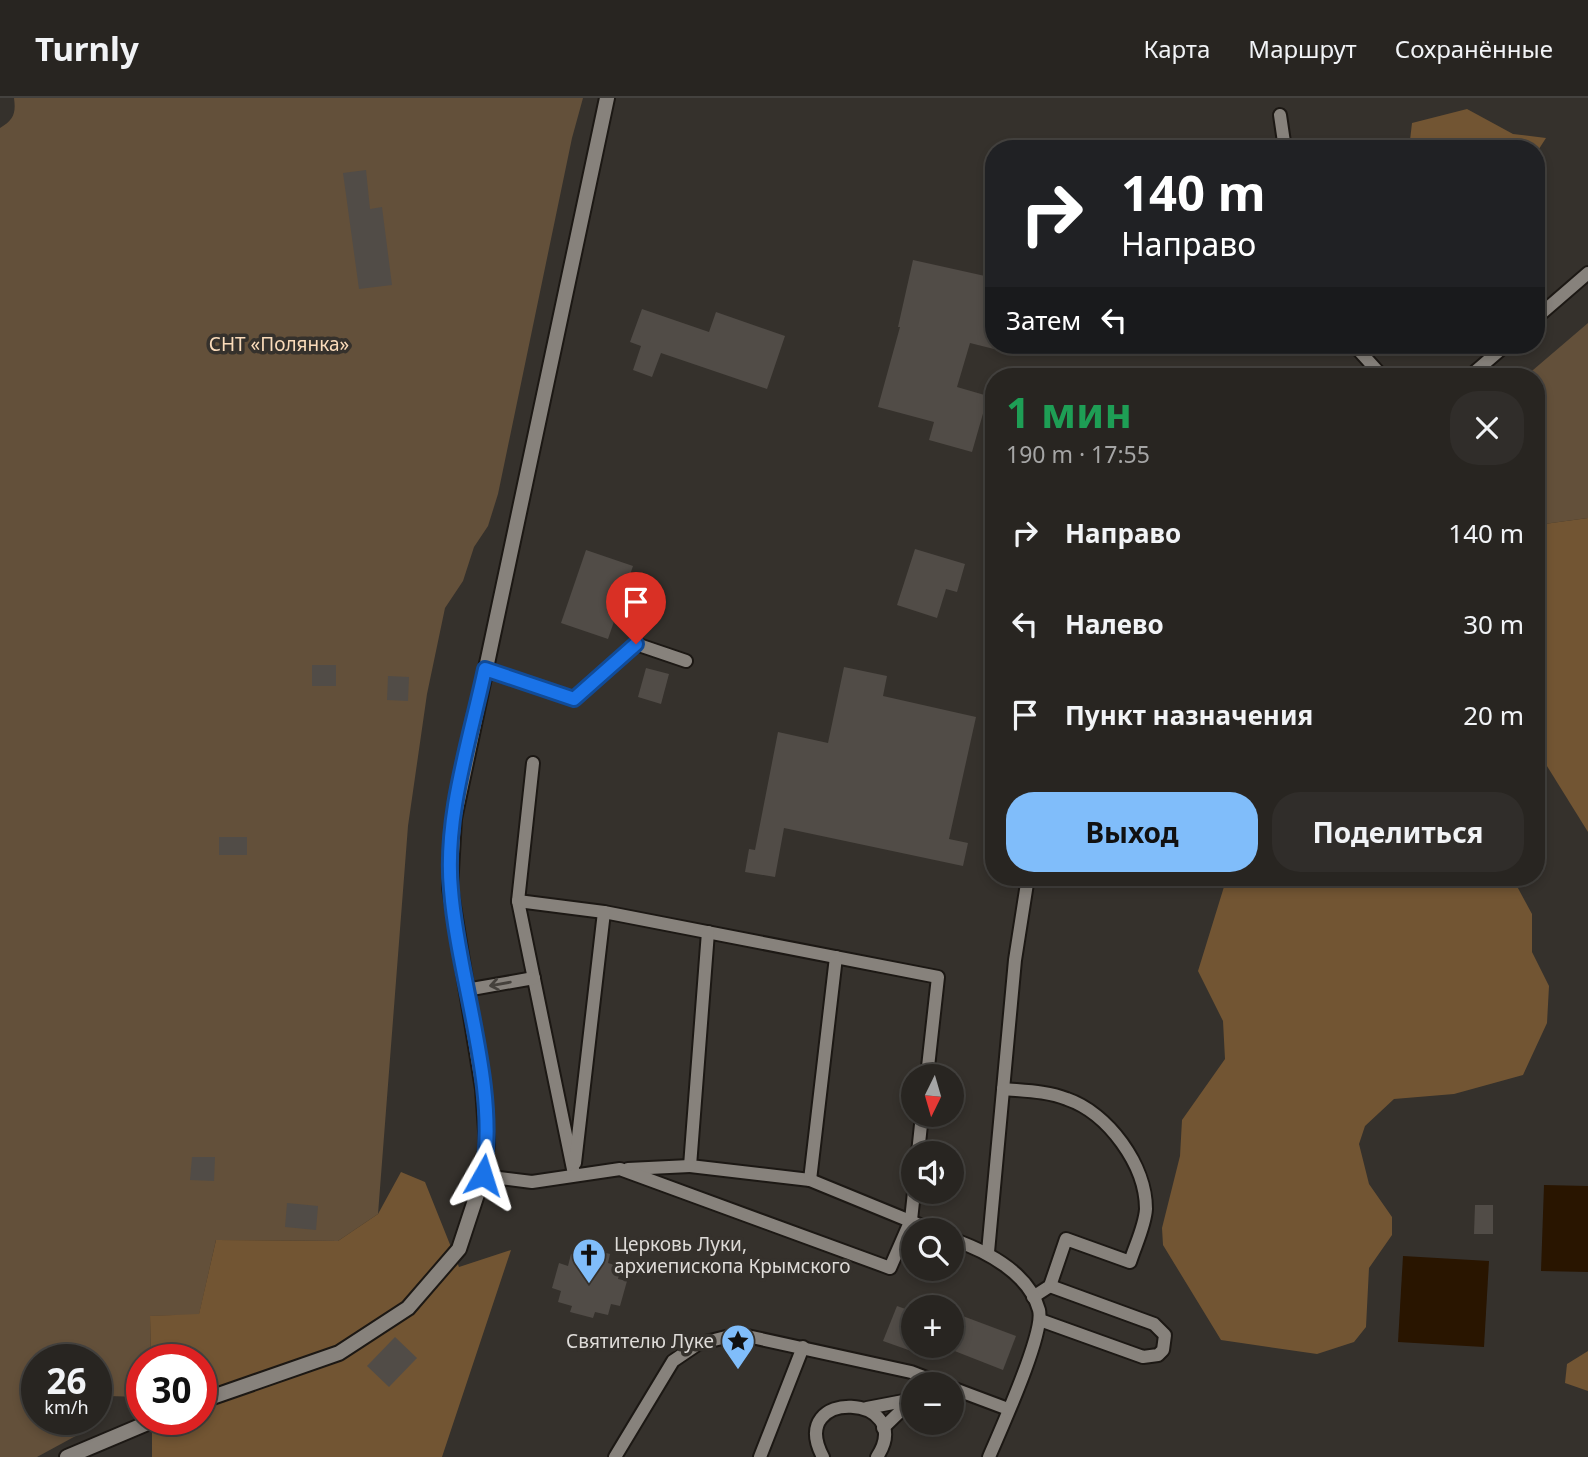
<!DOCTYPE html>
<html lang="ru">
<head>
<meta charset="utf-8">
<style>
	body { margin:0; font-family:"Noto Sans",sans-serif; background:#302d2a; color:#f1f3f6; height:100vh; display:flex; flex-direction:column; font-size:26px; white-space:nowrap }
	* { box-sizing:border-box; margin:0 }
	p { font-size:23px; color:#a5a5a5 }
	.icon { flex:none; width:38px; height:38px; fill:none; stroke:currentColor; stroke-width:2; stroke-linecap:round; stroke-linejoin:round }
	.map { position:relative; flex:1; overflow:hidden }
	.panel { position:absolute; left:985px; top:270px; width:560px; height:518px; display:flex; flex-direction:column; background:#282521; border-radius:28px; box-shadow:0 4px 10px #0003,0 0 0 2px #44423f }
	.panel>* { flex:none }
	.guide { position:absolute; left:985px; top:42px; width:560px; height:214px; border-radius:28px; box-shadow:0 4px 10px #0003,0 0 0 2px #44423f; background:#202124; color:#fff; overflow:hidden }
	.needle { width:46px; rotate:185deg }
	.controls { position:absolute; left:901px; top:966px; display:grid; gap:14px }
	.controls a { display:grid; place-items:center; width:63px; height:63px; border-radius:50%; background:#282521; box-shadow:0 4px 10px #0003,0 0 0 2px #44423f; font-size:35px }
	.speed { position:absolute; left:21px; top:1246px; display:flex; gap:14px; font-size:35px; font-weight:700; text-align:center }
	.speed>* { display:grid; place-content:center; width:91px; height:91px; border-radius:50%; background:#282521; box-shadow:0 4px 10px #0003,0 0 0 2px #44423f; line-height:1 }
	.speed small { font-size:18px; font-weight:400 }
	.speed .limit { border:10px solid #d22; background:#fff; color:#111 }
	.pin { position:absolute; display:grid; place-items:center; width:60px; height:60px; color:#fff; margin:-72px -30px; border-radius:50% 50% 50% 0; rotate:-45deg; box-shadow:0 0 7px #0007 }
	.pin .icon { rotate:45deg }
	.me { position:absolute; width:77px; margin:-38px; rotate:6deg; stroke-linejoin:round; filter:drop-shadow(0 0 5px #0008) }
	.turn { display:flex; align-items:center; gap:24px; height:147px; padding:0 21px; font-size:32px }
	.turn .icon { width:91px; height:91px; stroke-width:2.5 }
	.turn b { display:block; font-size:49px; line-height:60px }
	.then { display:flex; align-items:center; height:66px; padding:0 21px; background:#0003; gap:14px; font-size:26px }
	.round { display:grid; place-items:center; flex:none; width:74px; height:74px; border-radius:28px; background:#302d2a }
	.overview { display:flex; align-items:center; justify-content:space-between; height:119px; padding:0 21px }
	h1 { font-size:42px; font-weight:700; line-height:52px; color:#1e9e55 }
	.action { display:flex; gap:14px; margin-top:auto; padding:14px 21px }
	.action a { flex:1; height:80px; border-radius:28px; background:#80bdfa; color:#111; font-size:28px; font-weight:700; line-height:80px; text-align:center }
	.action a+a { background:#302d2a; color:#f1f3f6 }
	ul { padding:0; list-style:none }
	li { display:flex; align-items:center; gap:21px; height:91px; padding:0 21px }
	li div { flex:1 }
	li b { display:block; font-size:26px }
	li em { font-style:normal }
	header { display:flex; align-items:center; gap:42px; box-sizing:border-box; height:98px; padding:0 35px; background:#282521; border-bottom:2px solid #44423f }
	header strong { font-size:33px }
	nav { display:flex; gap:38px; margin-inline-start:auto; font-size:24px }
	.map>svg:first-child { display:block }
	.green { fill:#63503a }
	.forest { fill:#725533 }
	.water { fill:#291500 }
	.building { fill:#514c47 }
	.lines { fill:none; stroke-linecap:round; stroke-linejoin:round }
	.service-casing { stroke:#1c1814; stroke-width:16 }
	.minor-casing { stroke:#1c1814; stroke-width:18 }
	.service { stroke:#87827c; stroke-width:12 }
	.minor { stroke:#87827c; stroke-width:14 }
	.oneway { stroke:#45413c }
	.route-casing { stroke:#114b97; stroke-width:18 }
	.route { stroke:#1a73e8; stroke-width:12 }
	.labels { text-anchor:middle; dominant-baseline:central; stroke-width:7; stroke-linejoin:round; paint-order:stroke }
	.park-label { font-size:19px; fill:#fadbba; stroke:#35312c }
	.poi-label { font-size:19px; fill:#dedbd8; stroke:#35312c; text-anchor:start }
</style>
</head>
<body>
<header>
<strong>Turnly</strong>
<nav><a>Карта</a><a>Маршрут</a><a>Сохранённые</a></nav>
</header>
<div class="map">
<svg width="1588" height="1359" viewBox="0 0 1588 1359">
	<rect width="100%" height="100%" fill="#35312c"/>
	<g class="green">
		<path d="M14,0H583L572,40L498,396L488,428L474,449L463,483L445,510L427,596L408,728L378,1116L338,1143L216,1142L199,1217L150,1218L151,1262H142V1299L108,1298L96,1306V1262H37V1321H84L83,1334L37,1359H0V30C14,22 16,15 14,0Z"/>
		<path d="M1588,225V420L1537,427L1536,278H1526Z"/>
	</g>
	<g class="forest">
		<path d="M1467,11L1513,36L1546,40L1537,54L1536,51H1409L1412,25Z"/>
		<path d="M1588,420V734L1537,652V427Z"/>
		<path d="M1227,779H1512L1532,816V854L1549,888L1547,925L1523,977L1454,996L1394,1001L1365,1028L1359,1046L1369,1086L1392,1119V1137L1369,1170L1366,1229L1354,1244L1317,1256L1221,1242L1163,1147L1162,1130L1180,1058L1182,1022L1225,961L1223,923L1198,873Z"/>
		<path d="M401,1074L425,1084L459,1169L511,1152L442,1359H152V1321H201V1262H151L150,1218L199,1216L216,1142L338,1143L378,1116Z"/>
		<path d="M1588,1253V1293L1565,1285L1567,1266Z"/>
	</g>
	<g class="water">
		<path d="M1544,1087L1588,1088V1174L1541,1173Z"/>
		<path d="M1403,1158L1489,1163L1484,1249L1398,1244Z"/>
	</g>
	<g class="building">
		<path d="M366,72L370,111L382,109L392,187L359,191L343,75Z"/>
		<path d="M913,162L994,180L990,207L994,208V251L970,245L957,289L988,298L972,354L929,342L934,324L878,309L900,229H898Z"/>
		<path d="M642,211L709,234L716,214L785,238L767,291L661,255L652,279L633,272L641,248L630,244Z"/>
		<path d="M915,451L965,466L957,494L946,491L937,520L897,507Z"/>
		<path d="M586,452L633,468L608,541L561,525Z"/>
		<rect x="312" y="567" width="24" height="21"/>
		<path d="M844,569L887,578L883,598L976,619L949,741L968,745L963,768L784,730L775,779L745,774L749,751L755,752L778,634L828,645Z"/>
		<path d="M646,570L669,576L661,606L638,599Z"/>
		<path d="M388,578L409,579L408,603L387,602Z"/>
		<rect x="219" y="739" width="28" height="18"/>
		<path d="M192,1059H215L214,1083L190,1082Z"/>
		<path d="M287,1105L318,1108L316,1132L285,1129Z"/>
		<path d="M1475,1107H1493V1136H1474Z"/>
		<path d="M587,1150L610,1156L608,1165L621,1169L618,1181L627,1183L620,1208L611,1206L608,1217L595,1214L593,1220L570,1214L572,1208L558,1204L561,1193L552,1190L559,1165L568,1168L571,1156L585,1159Z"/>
		<path d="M897,1208L914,1214V1254L883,1243Z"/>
		<path d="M952,1214L1016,1238L1003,1272L952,1252Z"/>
		<path d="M395,1239L417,1260L389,1289L367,1268Z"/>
	</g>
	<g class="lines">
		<g class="service-casing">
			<g id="service">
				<path d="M1280,17L1285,51"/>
				<path d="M1536,220L1588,175"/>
				<path d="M1354,247L1382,278"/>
				<path d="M1470,278L1506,247"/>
				<path d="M485,571L574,601L636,546L686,563"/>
				<path d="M533,665L518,803L574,1076"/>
				<path d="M518,803L604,814L938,879L927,978"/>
				<path d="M708,834L690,1068L810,1082L932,1132"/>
				<path d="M466,892L534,880"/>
				<path d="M1003,991C1024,993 1047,993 1067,1001C1108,1015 1146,1067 1146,1111C1145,1128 1135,1148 1130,1164L1066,1141L1050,1188L1033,1199"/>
				<path d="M918,1055L922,1017"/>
				<path d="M575,1065L604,814"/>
				<path d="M628,1071L690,1068"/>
				<path d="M483,1078L532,1084L620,1071L890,1170L911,1122L914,1094"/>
				<path d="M810,1082L836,859"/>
				<path d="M952,1141C986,1153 1029,1175 1039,1212C1045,1235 1000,1333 989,1359"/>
				<path d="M988,1154L1015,862L1028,779"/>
				<path d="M1040,1222L1143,1259L1158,1257L1163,1252L1165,1237L1154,1226L1050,1188"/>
				<path d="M952,1290L1008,1311"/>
				<path d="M867,1310L914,1301"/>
				<path d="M883,1330L913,1301"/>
				<path d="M615,1359L673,1263L698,1246L738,1236L911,1274L942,1286"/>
				<path d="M760,1359L803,1249"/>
				<path d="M823,1359C785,1288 918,1296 877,1359"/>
			</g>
		</g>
		<g class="minor-casing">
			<g id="minor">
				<path d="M201,1303L339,1255L408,1210L459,1151L483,1078L487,1046L483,991L450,790L454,721L607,0"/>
				<path d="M67,1359L157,1321"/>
			</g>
		</g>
		<use href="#service" class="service"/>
		<use href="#minor" class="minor"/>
	</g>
	<defs><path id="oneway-shaft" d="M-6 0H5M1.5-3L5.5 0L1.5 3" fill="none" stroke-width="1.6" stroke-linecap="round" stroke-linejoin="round" transform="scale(1.75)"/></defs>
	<use class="oneway" href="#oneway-shaft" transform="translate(500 886) rotate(170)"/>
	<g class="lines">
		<g class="route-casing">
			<path id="route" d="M483,1077C499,989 458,882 451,792C444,719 470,642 485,571L574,601L636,546"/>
		</g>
		<use href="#route" class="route"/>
	</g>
	<defs>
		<g id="church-pin" transform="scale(1.75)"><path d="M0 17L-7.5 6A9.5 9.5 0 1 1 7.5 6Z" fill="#80bdfa" stroke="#35312c"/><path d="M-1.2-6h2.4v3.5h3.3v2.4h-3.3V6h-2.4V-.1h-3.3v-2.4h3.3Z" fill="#111"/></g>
		<g id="sight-pin" transform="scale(1.75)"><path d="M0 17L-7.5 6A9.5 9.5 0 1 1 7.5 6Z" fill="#80bdfa" stroke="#35312c"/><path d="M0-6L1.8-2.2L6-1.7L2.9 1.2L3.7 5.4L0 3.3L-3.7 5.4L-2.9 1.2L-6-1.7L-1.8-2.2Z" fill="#111"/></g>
	</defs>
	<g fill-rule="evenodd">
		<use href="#church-pin" x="589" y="1157"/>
		<use href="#sight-pin" x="738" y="1243"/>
	</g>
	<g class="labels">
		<g class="park-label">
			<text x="279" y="246">СНТ «Полянка»</text>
		</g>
		<g class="poi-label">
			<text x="614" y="1146">Церковь Луки,<tspan x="614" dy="22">архиепископа Крымского</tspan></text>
			<text x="714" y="1243" text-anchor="end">Святителю Луке</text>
		</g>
	</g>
</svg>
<div class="controls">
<a><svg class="needle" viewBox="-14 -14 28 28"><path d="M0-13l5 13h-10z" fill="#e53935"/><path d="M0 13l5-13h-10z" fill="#a5a5a5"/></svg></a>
<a><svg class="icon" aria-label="sound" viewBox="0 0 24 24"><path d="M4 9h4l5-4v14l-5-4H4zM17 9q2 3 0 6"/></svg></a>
<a><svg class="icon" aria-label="search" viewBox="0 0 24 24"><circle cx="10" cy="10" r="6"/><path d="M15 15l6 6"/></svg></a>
<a>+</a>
<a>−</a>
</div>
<div class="speed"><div>26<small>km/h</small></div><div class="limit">30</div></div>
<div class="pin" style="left:636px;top:546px;background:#d93025"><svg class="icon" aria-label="arrive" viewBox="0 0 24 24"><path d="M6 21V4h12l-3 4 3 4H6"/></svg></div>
<svg class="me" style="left:483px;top:1077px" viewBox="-20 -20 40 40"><path d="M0-17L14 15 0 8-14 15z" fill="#1a73e8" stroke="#fff" stroke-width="4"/></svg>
<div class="guide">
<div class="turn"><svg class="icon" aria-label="right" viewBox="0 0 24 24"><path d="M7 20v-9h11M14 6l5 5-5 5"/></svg><div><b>140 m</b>Направо</div></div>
<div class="then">Затем<svg class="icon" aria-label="left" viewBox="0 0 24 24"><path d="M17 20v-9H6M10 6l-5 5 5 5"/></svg></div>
</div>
<section class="panel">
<div class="overview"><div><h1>1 мин</h1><p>190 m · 17:55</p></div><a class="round"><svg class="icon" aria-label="close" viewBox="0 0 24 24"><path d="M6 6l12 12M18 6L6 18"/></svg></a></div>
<ul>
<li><svg class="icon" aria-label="right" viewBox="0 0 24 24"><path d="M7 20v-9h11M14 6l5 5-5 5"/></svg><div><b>Направо</b></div><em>140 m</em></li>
<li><svg class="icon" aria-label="left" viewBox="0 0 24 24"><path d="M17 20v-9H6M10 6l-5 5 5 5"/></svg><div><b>Налево</b></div><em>30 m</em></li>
<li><svg class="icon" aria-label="arrive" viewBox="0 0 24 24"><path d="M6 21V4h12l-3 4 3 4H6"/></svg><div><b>Пункт назначения</b></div><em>20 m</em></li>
</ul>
<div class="action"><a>Выход</a><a>Поделиться</a></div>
</section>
</div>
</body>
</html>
